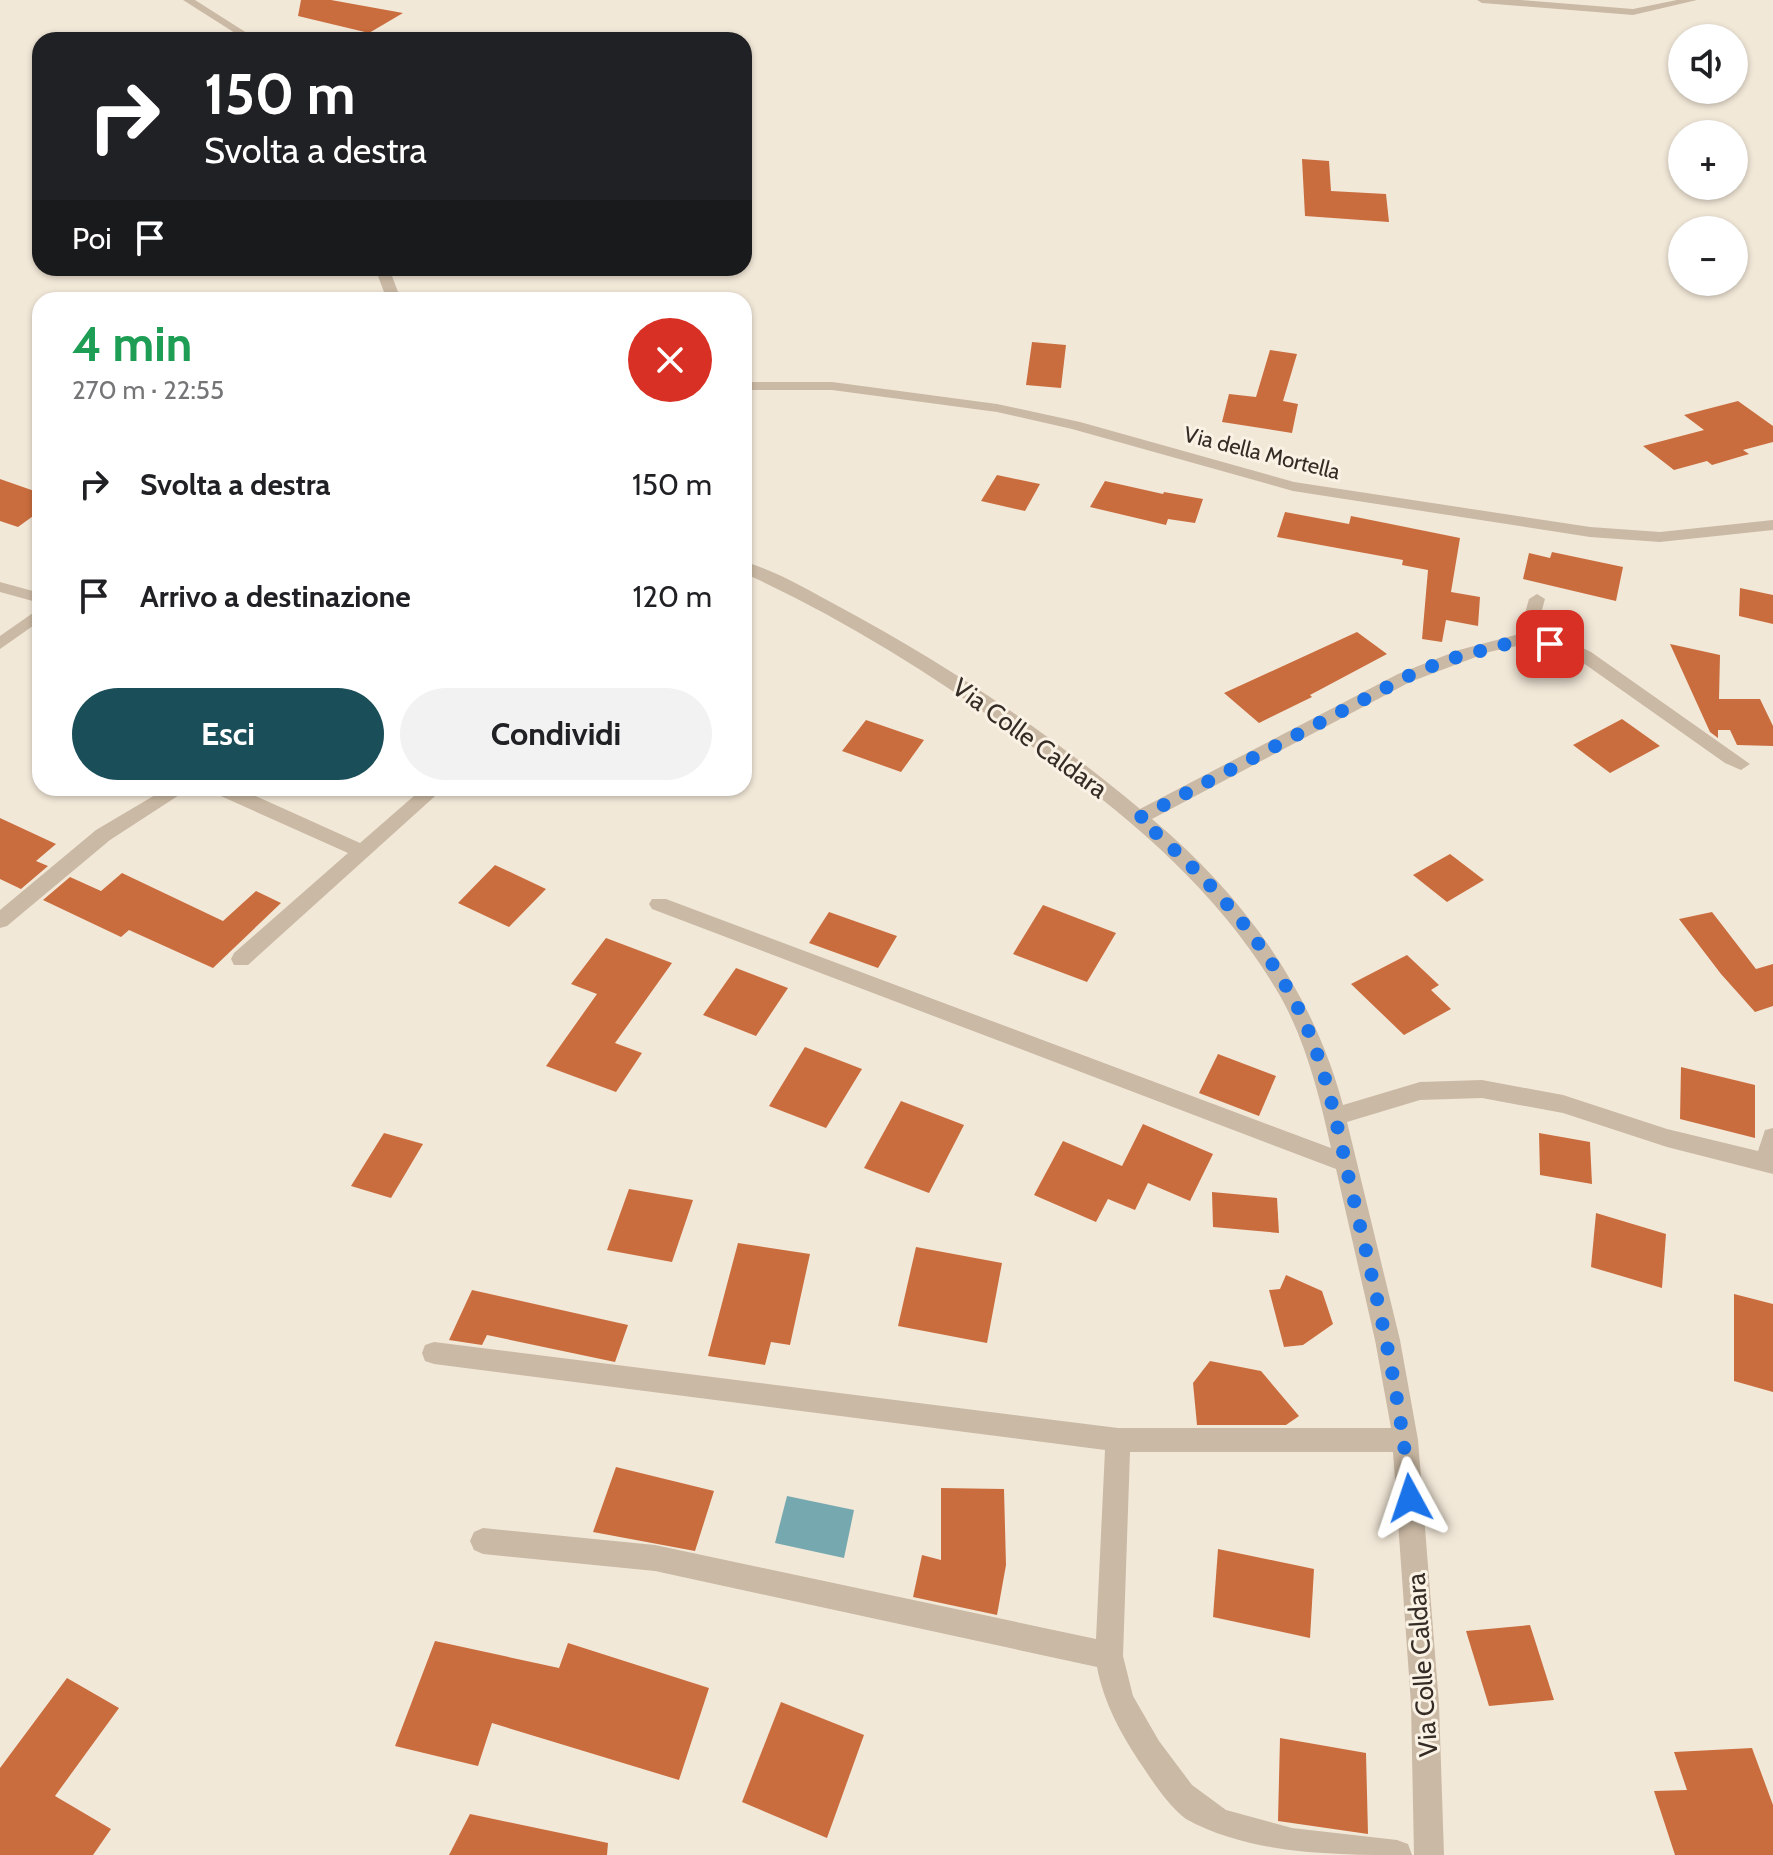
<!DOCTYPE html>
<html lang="it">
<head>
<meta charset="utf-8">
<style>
	body { margin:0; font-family:Cabin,sans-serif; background:#f2f2f2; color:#202124; height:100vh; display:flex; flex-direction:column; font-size:30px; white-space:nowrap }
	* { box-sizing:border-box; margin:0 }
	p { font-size:26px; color:#757577 }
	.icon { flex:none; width:44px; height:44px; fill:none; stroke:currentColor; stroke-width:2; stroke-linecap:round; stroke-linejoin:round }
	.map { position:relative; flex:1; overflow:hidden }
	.side { position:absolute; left:32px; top:292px; width:720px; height:504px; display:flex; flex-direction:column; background:#fff; border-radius:24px; box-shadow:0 2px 6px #0004 }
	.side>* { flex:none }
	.guide { position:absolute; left:32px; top:32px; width:720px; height:244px; border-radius:24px; box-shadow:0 2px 6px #0004; background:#202124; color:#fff; overflow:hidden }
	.buttons { position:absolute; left:1668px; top:24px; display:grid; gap:16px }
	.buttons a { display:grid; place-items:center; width:80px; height:80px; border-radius:50%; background:#fff; box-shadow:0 2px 6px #0004; font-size:40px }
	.pin { position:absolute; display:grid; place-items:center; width:68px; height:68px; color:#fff; margin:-34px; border-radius:16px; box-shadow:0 4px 12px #0006 }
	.me { position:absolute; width:88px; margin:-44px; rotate:355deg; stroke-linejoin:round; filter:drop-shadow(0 0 6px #0008) }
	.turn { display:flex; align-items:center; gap:28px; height:168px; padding:0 40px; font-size:36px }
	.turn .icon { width:104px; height:104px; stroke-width:2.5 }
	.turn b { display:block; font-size:56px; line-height:68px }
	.then { display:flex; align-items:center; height:76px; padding:0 40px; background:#0003; gap:16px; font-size:30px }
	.round { display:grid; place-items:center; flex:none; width:84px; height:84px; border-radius:42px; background:#f2f2f2 }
	.head { display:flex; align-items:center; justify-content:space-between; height:136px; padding:0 40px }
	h1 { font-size:48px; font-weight:700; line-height:60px; color:#1e9e55 }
	.action { display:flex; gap:16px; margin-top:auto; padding:16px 40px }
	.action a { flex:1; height:92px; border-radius:48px; background:#1a4e58; color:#fff; font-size:32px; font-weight:700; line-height:92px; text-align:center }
	.action a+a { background:#f2f2f2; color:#202124 }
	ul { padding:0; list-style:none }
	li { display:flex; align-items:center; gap:24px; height:112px; padding:0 40px }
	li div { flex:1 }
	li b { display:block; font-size:30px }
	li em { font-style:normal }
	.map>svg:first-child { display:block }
	.water { fill:#76a8b0 }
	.building { fill:#ca6d3e }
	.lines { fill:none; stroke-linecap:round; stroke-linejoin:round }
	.minor { fill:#cab9a4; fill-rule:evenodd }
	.route { stroke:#1a73e8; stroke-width:14; stroke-dasharray:0 25.2 }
	.labels { text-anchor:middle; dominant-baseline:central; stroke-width:6; stroke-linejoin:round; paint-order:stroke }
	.far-street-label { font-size:22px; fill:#352c26; stroke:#faf2e5 }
	.street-label { font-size:26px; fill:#352c26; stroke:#faf2e5 }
</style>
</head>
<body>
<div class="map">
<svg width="1773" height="1855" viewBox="0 0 1773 1855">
	<rect width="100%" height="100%" fill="#f2e8d8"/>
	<path class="water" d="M787,1496L854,1510L844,1558L775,1543Z"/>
	<g class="building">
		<path d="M301,0H331L403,13L369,33L298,16Z"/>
		<path d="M1302,159L1329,161L1331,191L1386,194L1389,222L1305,216Z"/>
		<path d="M1032,342L1066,345L1061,388L1026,385Z"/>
		<path d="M1270,350L1297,354L1283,401L1298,404L1292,433L1222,422L1229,394L1256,397Z"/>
		<path d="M1738,401L1773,426V442L1743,450L1749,454L1712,465L1707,461L1674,470L1643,446L1704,430L1684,415Z"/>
		<path d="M997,475L1040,484L1025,511L981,501Z"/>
		<path d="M0,479L40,493V511L18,527L0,521Z"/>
		<path d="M1105,481L1163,494L1164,492L1203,499L1195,523L1168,519L1166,525L1090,507Z"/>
		<path d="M1285,512L1349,524L1351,516L1460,538L1451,592L1480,597L1478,626L1446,620L1442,642L1422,639L1428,570L1402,565L1403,560L1277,537Z"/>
		<path d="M1552,552L1623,567L1616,601L1523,579L1529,553L1550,558Z"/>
		<path d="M1740,588L1773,595V624L1739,616Z"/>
		<path d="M1357,632L1387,654L1310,695L1312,697L1259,723L1224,693Z"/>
		<path d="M1670,644L1720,655L1719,699H1760L1773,726V746L1737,745L1730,730H1718V738L1710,732Z"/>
		<path d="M1622,719L1660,746L1610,773L1573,745Z"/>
		<path d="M866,720L924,740L901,772L842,751Z"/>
		<path d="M0,818L56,844L36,861L48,866L21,889L0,879Z"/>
		<path d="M1450,854L1484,880L1447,902L1413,875Z"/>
		<path d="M495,865L546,889L509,927L458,903Z"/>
		<path d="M122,873L223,921L256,891L281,903L213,968L129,930L121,937L43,900L70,877L101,891Z"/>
		<path d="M1043,905L1116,933L1087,982L1013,954Z"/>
		<path d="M829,912L897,936L878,968L809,943Z"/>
		<path d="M1712,912L1756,969L1773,964V1006L1755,1012L1721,974L1679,919Z"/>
		<path d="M606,938L672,963L615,1043L642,1053L616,1092L546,1066L597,994L571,984Z"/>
		<path d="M1407,955L1439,985L1431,990L1451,1009L1404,1035L1351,984Z"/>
		<path d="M736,968L788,988L756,1036L703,1015Z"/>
		<path d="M805,1047L862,1069L826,1128L769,1106Z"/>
		<path d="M1218,1054L1276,1076L1259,1116L1199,1093Z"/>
		<path d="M1681,1067L1755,1085V1138L1680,1119Z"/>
		<path d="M901,1101L964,1125L929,1193L864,1168Z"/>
		<path d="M1143,1124L1213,1154L1190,1201L1148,1183L1135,1210L1108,1199L1096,1222L1034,1195L1063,1141L1122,1166Z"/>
		<path d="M384,1133L423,1144L391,1198L351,1186Z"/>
		<path d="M1539,1133L1590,1142L1592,1184L1540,1175Z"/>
		<path d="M629,1189L693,1200L672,1262L607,1250Z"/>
		<path d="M1212,1192L1277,1198L1279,1233L1213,1227Z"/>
		<path d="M1596,1213L1666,1234L1662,1288L1591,1267Z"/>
		<path d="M738,1243L810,1254L790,1345L771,1342L765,1365L708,1356Z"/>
		<path d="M916,1247L1002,1263L987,1343L898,1326Z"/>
		<path d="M1286,1275L1322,1291L1333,1324L1303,1345L1284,1347L1269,1290L1280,1289Z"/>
		<path d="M472,1290L628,1325L615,1362L487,1335L482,1345L449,1340Z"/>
		<path d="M1734,1294L1773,1304V1392L1734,1381Z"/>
		<path d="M1210,1361L1261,1371L1299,1416L1286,1425H1197L1193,1383Z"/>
		<path d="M616,1467L714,1491L695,1551L593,1532Z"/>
		<path d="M941,1488L1004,1489L1006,1565L997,1615L913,1597L922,1555L941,1560Z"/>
		<path d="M1218,1549L1314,1569L1310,1638L1213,1617Z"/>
		<path d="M1530,1625L1554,1700L1489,1706L1466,1631Z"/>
		<path d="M435,1641L559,1668L568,1643L709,1688L679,1780L492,1723L478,1766L395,1746Z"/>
		<path d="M67,1678L119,1708L55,1796L111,1829L93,1855H0V1768Z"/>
		<path d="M781,1702L864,1735L827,1838L742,1802Z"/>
		<path d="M1280,1738L1366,1753L1368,1834L1278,1821Z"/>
		<path d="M1752,1748L1773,1805V1855H1675L1654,1791L1687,1790L1674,1752Z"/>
		<path d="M470,1814L608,1843L607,1855H449Z"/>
	</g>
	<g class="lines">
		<g class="minor">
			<path d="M183,0H195L258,40H246Z"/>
			<path d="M1477,0H1521L1633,9L1677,0H1697L1633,15L1482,3Z"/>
			<path d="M375,268H389L401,300H387Z"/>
			<path d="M744,382H832L997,404L1080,422L1294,482L1590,527L1660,532L1773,520V530L1660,542L1590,537L1293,491L1072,429L997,412L832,390H744Z"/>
			<path d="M744,562C776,570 808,590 838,606C943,662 1048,732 1140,809L1398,674L1459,650L1519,634L1529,599L1537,594L1545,599L1535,634L1572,643L1591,652L1750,764L1741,770L1725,763L1579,660L1545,646L1526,644L1489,652L1410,682L1152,819C1243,895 1312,990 1343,1105L1420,1082L1482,1080L1563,1095L1667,1129L1758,1151L1765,1130L1773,1128V1174L1667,1147L1563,1113L1482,1098L1420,1100L1347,1122L1400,1340L1418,1440L1439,1704L1444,1855H1414L1411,1704L1393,1452H1130L1123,1656L1133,1696L1159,1741L1192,1785L1226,1810L1292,1828L1397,1840L1408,1844L1412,1855C1336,1855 1251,1855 1186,1819C1168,1805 1155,1785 1143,1767C1122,1736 1104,1704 1097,1667L655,1571L483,1554L474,1550L470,1541L474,1532L483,1528L655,1545L1096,1639L1105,1450L434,1364L425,1361L422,1353L425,1345L434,1342L1118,1428H1391L1375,1340L1336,1169L652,909L649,904L652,899H666L1331,1148C1319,1094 1305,1037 1276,989C1211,880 1111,802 1009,730C925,670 838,616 744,573Z"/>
			<path d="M0,582L40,593V603L0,592Z"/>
			<path d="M40,608V621L0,649V636Z"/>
			<path d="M167,788H190L110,840L7,926L0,928V910L96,830Z"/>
			<path d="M212,788H238L360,843L423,788H444L248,965H234L231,959L234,953L348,853L214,793Z"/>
		</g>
	</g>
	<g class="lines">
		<path class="route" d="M1410,1498C1400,1389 1376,1293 1351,1188C1337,1126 1325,1059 1295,1002C1252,924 1205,876 1139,818L1414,673L1450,659L1525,639L1550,644"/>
	</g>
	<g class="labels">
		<g class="far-street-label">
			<text transform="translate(1262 453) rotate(14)">Via della Mortella</text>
		</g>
		<g class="street-label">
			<text transform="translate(1030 738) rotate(36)">Via Colle Caldara</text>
			<text transform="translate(1422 1665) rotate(-94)">Via Colle Caldara</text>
		</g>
	</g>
</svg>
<div class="buttons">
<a><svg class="icon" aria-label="sound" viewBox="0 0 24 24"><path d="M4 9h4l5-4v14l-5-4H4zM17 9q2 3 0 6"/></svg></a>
<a>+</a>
<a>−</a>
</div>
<div class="pin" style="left:1550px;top:644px;background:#d93025"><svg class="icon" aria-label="arrive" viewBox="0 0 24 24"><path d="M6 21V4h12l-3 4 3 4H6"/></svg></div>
<svg class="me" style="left:1410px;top:1498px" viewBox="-20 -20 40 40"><path d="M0-17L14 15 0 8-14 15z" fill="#1a73e8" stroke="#fff" stroke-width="4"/></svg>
<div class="guide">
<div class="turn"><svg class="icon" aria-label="right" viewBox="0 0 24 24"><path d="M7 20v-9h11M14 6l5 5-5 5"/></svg><div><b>150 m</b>Svolta a destra</div></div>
<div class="then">Poi<svg class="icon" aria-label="arrive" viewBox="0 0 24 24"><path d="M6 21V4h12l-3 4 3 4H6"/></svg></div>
</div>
<section class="side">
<div class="head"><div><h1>4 min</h1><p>270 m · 22:55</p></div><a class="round" style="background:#d93025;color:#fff"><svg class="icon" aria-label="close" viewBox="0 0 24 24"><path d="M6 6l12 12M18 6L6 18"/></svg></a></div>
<ul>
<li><svg class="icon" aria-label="right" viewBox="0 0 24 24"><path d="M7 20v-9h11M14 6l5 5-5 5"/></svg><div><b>Svolta a destra</b></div><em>150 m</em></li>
<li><svg class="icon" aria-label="arrive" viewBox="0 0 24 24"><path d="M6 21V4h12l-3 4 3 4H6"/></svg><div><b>Arrivo a destinazione</b></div><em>120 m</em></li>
</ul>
<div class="action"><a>Esci</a><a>Condividi</a></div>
</section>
</div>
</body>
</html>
